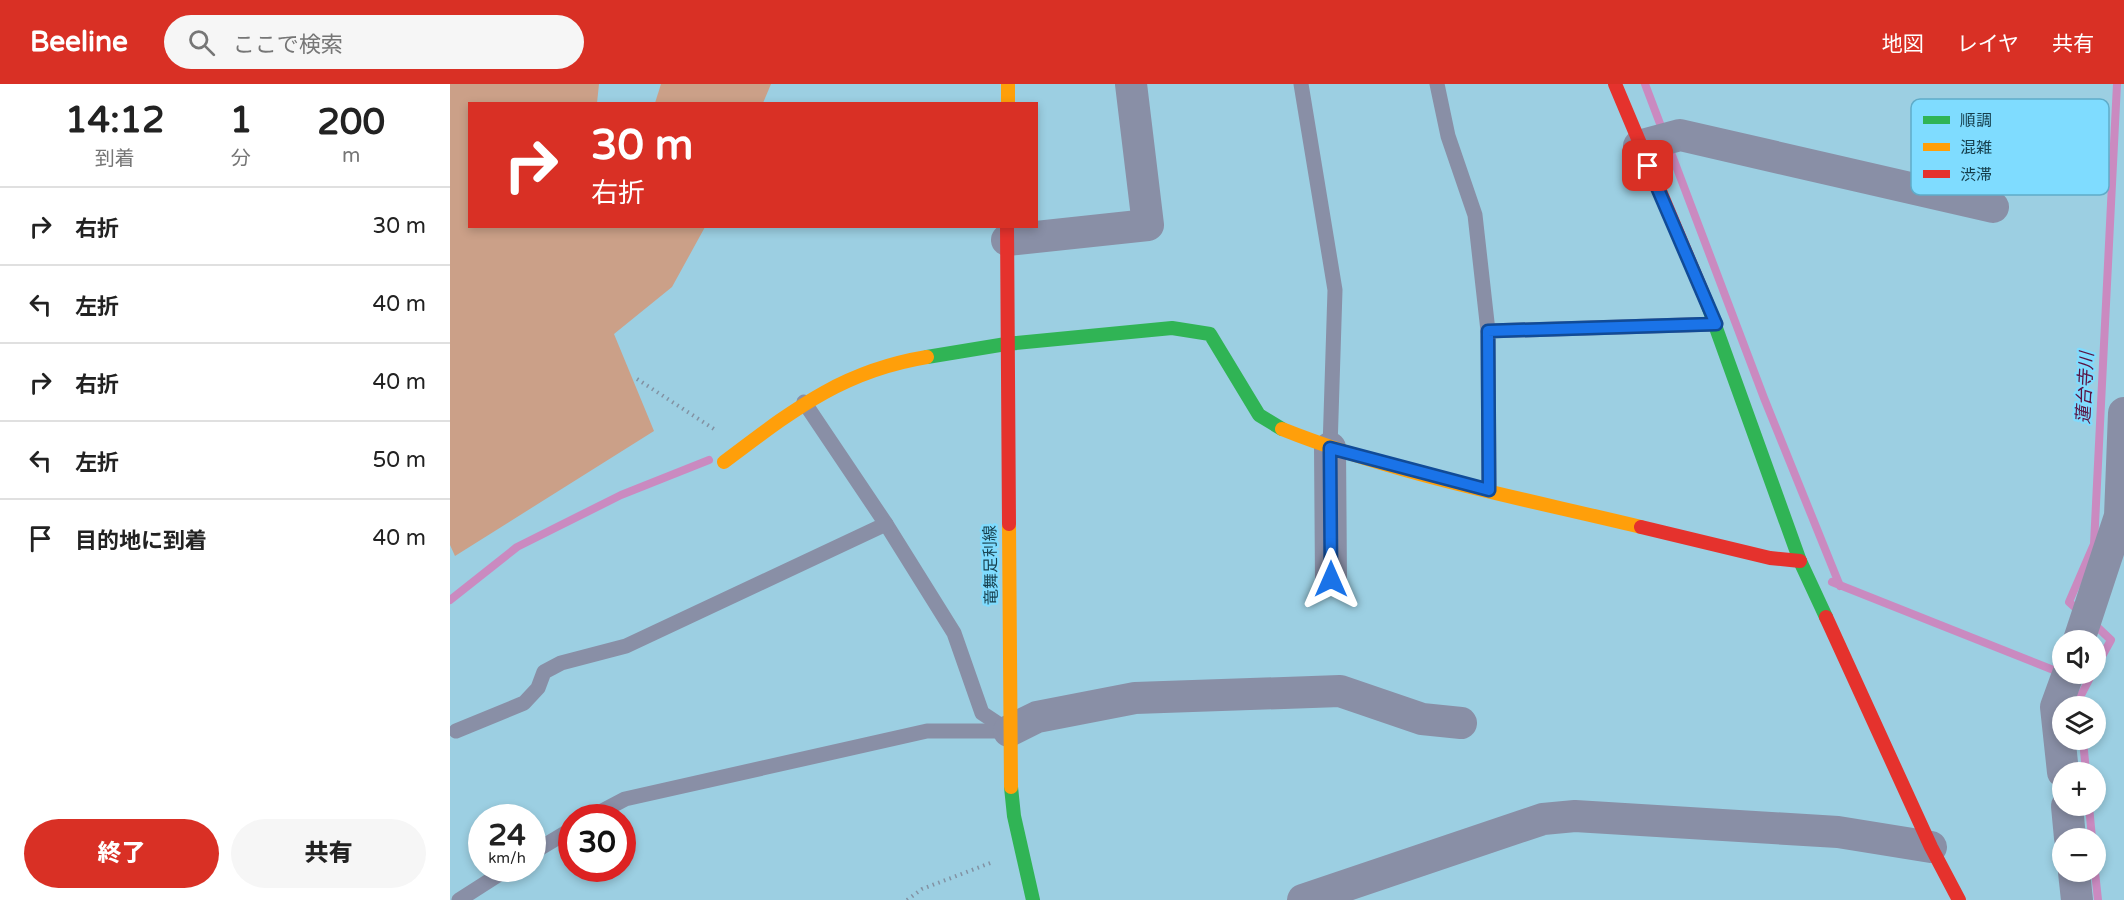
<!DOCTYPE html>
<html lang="ja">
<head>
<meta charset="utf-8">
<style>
	body { margin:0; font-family:"Varela Round","Noto Sans JP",sans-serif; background:#f6f6f6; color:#222; height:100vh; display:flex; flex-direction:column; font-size:22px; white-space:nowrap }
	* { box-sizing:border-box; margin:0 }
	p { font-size:20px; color:#767676 }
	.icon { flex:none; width:33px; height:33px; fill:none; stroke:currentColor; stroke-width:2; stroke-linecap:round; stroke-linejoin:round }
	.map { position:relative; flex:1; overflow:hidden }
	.sheet { display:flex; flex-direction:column; background:#fff; width:450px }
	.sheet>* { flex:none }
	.hud { position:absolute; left:18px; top:18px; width:570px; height:126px; border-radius:0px; box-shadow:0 3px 9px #0003; background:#d93025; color:#fff; overflow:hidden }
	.fabs { position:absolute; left:1602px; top:546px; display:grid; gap:12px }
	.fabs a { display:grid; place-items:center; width:54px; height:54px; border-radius:50%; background:#fff; box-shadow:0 3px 9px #0003; font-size:30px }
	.speed { position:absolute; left:18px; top:720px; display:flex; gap:12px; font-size:30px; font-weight:700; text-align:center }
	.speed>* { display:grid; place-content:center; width:78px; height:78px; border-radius:50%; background:#fff; box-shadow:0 3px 9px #0003; line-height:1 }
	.speed small { font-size:15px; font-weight:400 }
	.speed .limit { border:9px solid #d22; background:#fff; color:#111 }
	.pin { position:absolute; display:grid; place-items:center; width:51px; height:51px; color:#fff; margin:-26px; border-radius:12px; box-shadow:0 3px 9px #0006 }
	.me { position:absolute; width:66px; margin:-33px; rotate:0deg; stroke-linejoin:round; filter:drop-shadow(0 0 4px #0008) }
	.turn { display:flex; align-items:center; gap:21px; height:126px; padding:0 24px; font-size:27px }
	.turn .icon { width:78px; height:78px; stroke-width:2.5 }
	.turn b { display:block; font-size:42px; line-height:51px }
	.eta { display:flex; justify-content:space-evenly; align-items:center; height:102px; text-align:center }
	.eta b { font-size:36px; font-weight:800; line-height:42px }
	.button { display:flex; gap:12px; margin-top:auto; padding:12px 24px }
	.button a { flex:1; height:69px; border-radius:36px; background:#d93025; color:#fff; font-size:24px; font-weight:800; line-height:69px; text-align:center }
	.button a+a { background:#f6f6f6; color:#222 }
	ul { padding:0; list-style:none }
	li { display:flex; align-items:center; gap:18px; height:78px; padding:0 24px; border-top:2px solid #e0e0e0 }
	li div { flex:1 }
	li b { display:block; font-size:22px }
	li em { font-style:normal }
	header { display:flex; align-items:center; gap:36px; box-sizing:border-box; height:84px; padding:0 30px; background:#d93025; color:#fff }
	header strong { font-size:28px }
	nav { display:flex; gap:33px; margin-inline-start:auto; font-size:21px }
	.search { width:420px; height:54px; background:#f6f6f6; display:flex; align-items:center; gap:15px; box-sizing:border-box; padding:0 21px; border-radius:33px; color:#767676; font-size:22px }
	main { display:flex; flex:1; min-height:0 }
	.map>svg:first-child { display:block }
	.forest { fill:#cba088 }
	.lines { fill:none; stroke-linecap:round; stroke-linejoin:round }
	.stream { stroke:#ca8ac0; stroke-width:8 }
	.path { stroke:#8292a3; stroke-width:4; stroke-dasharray:1.5 4.5; stroke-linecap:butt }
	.lane { stroke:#898fa6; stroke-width:15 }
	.street { stroke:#898fa6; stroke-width:32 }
	.fast { stroke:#30b455; stroke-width:14 }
	.slow { stroke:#ff9f0a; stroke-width:14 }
	.jam { stroke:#e5322d; stroke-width:14 }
	.route-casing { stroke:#114b97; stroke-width:15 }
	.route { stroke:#1a73e8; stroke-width:10 }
	.labels { text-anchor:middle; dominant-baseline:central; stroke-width:4.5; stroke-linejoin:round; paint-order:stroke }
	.street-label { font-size:16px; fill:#153d4b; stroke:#7fdcff }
	.water-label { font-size:18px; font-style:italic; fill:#5a1141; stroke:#7fdcff }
	.key { fill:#7fdcff; stroke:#5facc9; stroke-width:1.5 }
	.key-label { font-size:16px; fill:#153d4b }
</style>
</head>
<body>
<header>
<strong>Beeline</strong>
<div class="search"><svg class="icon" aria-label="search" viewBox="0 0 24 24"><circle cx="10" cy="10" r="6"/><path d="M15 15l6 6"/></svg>ここで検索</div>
<nav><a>地図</a><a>レイヤ</a><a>共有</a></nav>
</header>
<main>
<section class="sheet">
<div class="eta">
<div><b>14:12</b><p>到着</p></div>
<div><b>1</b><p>分</p></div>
<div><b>200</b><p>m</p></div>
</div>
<ul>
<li><svg class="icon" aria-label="right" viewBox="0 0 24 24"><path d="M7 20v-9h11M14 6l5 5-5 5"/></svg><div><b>右折</b></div><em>30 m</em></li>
<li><svg class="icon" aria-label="left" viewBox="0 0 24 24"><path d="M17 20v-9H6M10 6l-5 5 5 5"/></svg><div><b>左折</b></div><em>40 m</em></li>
<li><svg class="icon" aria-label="right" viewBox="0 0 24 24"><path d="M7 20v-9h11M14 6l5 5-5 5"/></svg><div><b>右折</b></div><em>40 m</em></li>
<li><svg class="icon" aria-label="left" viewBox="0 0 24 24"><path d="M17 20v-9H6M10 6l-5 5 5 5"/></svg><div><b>左折</b></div><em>50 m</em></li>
<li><svg class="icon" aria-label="arrive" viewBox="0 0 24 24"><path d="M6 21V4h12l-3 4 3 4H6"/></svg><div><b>目的地に到着</b></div><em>40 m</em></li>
</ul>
<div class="button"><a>終了</a><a>共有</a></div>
</section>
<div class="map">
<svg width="1674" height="816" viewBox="0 0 1674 816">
	<rect width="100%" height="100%" fill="#9ccfe2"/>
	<g class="forest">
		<path d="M0,0H149L147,19L20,20V142L255,143L222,203L164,250L204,347L5,472L0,461Z"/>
		<path d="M211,0H321L313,19H205Z"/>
	</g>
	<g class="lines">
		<g class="stream">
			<path d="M1195,0L1314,314L1390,502"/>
			<path d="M1382,498L1611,589"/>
			<path d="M0,516L67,463L171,411L259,376"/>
			<path d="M1631,529L1619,518L1644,460L1667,0"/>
			<path d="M1643,539L1661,556L1646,583"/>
			<path d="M1630,622L1629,615L1642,590"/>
			<path d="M1633,656L1636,688"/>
			<path d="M1639,722L1642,754"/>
			<path d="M1645,788L1648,816"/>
		</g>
		<g class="path">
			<path d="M187,295L267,347"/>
			<path d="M457,816L472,805L543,778"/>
		</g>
		<g class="lane">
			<path d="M851,0L885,206L880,364"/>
			<path d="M987,0L998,52L1025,131L1038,247L1039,406"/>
			<path d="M1038,247L1266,240"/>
			<path d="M354,318L436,440L504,549L532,629L559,647"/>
			<path d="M6,647L74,619L88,604L94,588L111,579L176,562L436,440"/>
			<path d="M139,734L175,715L477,647H559"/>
			<path d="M82,769L122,745"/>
			<path d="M9,816L59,784"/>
		</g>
		<g class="street">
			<path d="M1189,62L1230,51L1543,123"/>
			<path d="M557,156L698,141L681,0"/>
			<path d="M880,364L881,495"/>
			<path d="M1629,556L1670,432L1674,329"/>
			<path d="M559,647L587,633L685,614L890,607L972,635L1011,639"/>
			<path d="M1613,688L1606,623L1618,590"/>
			<path d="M1617,722L1620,754"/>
			<path d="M1624,788L1627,816"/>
			<path d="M853,816L1093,735L1125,732L1388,748L1481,763"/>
		</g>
		<g class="fast">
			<path d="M1257,219L1350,477L1376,533"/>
			<path d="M477,273L556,260L722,244L760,250L809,331L832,345"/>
			<path d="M561,703L564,732L583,816"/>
		</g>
		<g class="slow">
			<path d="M558,0V20"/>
			<path d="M832,345C947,391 1071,414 1191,443"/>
			<path d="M274,378C342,327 391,287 477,273"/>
			<path d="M559,440L561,703"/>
		</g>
		<g class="jam">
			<path d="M1165,0L1257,219"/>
			<path d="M557,142L559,440"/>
			<path d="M1191,443L1320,474L1350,477"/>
			<path d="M1376,533L1481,763L1509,816"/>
		</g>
	</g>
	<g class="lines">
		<g class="route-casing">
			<path id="route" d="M881,495L880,364L1039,406L1038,247L1266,240L1198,82"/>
		</g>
		<use href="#route" class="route"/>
	</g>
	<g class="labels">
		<g class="street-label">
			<text transform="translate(541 481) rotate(-91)">竜舞足利線</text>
		</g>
		<g class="water-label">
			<text transform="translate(1635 304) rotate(-87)">蓮台寺川</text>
		</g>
	</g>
	<rect x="1461" y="15" width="198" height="96" rx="9" class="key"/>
	<rect x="1473" y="32" width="27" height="8" fill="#30b455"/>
	<rect x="1473" y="59" width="27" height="8" fill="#ff9f0a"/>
	<rect x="1473" y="86" width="27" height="8" fill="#e5322d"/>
	<g class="key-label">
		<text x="1510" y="42">順調</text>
		<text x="1510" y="69">混雑</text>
		<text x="1510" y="96">渋滞</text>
	</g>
</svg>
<div class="fabs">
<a><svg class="icon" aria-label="sound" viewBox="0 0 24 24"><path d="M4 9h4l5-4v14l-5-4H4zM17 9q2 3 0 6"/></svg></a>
<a><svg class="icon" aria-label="layers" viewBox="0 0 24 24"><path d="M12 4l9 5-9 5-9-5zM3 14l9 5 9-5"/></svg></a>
<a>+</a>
<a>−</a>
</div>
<div class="speed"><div>24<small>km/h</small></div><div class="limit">30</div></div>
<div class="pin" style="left:1198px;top:82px;background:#d93025"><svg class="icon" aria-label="arrive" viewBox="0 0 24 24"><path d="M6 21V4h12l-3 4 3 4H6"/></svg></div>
<svg class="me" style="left:881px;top:495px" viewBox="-20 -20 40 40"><path d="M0-17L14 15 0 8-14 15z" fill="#1a73e8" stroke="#fff" stroke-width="4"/></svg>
<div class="hud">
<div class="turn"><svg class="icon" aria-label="right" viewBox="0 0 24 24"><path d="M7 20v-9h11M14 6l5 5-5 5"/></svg><div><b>30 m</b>右折</div></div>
</div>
</div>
</main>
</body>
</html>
